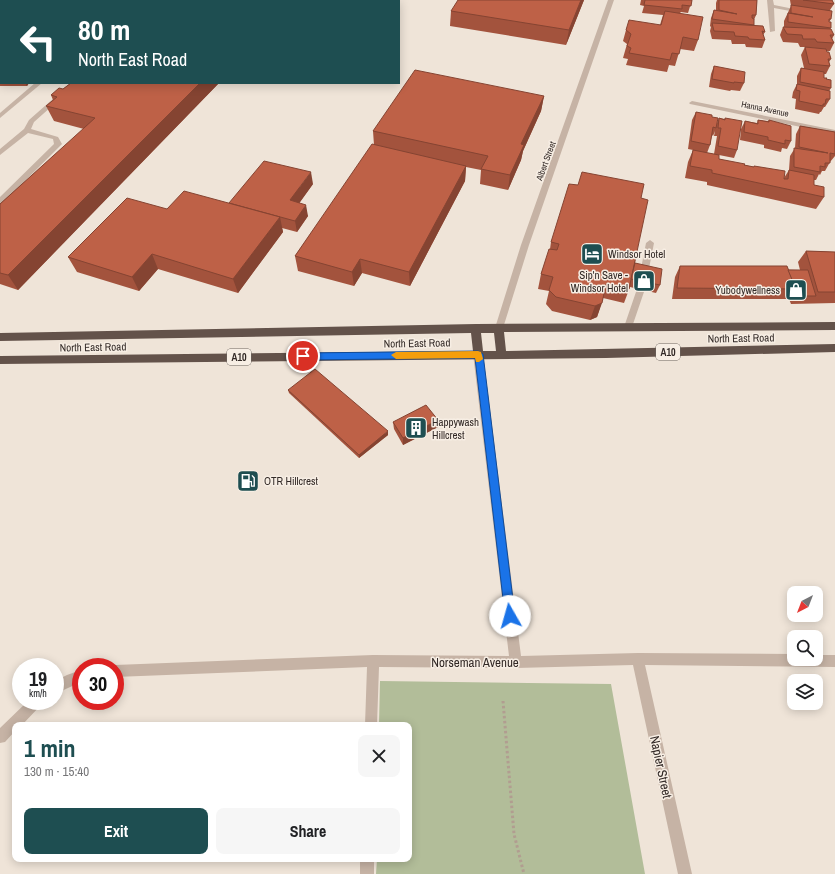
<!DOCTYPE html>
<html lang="en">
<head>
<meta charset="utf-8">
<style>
	body { margin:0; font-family:"Archivo Narrow",sans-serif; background:#f6f6f6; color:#202124; height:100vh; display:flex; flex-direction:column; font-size:15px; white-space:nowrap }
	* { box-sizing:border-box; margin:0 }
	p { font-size:13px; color:#757577 }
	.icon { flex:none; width:22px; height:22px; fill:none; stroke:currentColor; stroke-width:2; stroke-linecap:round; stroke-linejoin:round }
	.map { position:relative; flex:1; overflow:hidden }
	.drawer { position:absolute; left:12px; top:722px; width:400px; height:140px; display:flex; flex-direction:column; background:#fff; border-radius:8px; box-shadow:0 2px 10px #0003 }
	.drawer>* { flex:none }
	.banner { position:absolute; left:0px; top:0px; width:400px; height:84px; box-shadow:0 2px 10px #0003; background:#1e4e51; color:#fff; overflow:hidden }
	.needle { width:26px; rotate:222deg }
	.controls { position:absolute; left:787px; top:586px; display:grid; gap:8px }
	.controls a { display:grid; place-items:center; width:36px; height:36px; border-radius:8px; background:#fff; box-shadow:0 2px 10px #0003; font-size:20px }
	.speed { position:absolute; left:12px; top:658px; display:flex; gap:8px; font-size:20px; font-weight:700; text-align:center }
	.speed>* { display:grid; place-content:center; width:52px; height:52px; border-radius:50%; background:#fff; box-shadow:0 2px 10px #0003; line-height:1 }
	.speed small { font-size:10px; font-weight:400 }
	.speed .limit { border:6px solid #d22; background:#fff; color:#111 }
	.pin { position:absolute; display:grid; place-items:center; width:34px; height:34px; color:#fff; margin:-17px; border:2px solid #fff; border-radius:50%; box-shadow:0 1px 4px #0007 }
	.me { position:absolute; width:44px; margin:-22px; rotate:353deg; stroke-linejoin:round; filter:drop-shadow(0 0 3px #0008) }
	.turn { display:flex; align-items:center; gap:14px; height:84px; padding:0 12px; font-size:18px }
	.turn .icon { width:52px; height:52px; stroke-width:2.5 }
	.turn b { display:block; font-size:28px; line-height:34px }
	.round { display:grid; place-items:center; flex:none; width:42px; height:42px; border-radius:8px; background:#f6f6f6 }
	.head { display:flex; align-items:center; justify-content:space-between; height:68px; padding:0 12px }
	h1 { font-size:24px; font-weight:800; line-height:30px; color:#1e4e51 }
	.button { display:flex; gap:8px; margin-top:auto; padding:8px 12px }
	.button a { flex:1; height:46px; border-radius:8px; background:#1e4e51; color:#fff; font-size:16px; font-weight:800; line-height:46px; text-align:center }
	.button a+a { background:#f6f6f6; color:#202124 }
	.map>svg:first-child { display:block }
	.green { fill:#b2bd99 }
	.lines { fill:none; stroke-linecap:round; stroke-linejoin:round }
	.path { stroke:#b19d90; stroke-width:3; stroke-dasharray:2.5 2.5; stroke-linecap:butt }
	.service { fill:#c6b3a5; fill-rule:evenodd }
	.minor { fill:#c6b3a5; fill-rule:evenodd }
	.trunk { fill:#63524a; fill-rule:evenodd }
	.wall { fill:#a3533d; fill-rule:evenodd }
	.shaded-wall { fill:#854432 }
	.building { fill:#be6147; stroke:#854432 }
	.route { fill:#1a73e8; stroke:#114b97 }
	.slow { fill:#f59e0b }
	.labels { text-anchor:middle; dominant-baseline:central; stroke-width:3; stroke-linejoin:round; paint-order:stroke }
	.far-street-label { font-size:9px; fill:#322926; stroke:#f7eee4 }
	.shield { fill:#f7eee4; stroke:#6d645f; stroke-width:1 }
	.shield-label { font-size:10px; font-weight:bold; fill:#322926 }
	.poi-label { font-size:11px; fill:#322926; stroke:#f7eee4; text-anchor:start }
	.street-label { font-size:11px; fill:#322926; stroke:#f7eee4 }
	.near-street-label { font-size:13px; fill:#322926; stroke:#f7eee4 }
</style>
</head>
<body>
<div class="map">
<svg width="835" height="874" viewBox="0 0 835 874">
	<rect width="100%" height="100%" fill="#efe4d8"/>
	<path class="green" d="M380,681L611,684L645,874H376L377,859H409V725H379Z"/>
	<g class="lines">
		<path class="path" d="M503,701L514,834L524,874"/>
		<g class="service">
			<path d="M767,0H773L774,5L804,11L801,13L774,8L775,31L770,32Z"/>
			<path d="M35,83H42L0,118V113Z"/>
			<path d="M71,83H78L34,122L31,129L58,137L62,144L3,203H0V197L54,144L53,139L28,133L0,155V149L24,129L29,120Z"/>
			<path d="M650,240L654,243L645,289L632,327L628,330L624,327L637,289L646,243Z"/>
		</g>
		<g class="minor">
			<path d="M608,0H614L529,245L503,328L499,331L496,330L495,328L521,245Z"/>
			<rect x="0" y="11" width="1" height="4"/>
			<path d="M692,101L835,130V134L690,104L689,103Z"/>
			<path d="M478,350L483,354L521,656L638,653L794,654V659H816V655H835V667L645,665L692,874H678L633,665L516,668L379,667L377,725H365L367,667L115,677V667H110L115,665L373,655L509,656L473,354Z"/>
			<path d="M81,670V682L55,694V681L67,675Z"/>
			<path d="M28,701H43L41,705L22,725H15V731L5,742L0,743V728Z"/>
			<rect x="360" y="859" width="14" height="15"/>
		</g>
		<path class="trunk" d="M835,322V330L504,332L506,351L835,344V352L606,358L0,364V356L473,351L471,333L0,341V333L476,324ZM481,333H494L496,351H483Z"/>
	</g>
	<g class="wall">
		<path d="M584,0L566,45L450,26L451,11Z"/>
		<path d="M641,0H692L688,13L681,12L680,13L698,40L694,51L680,49L675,66L669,65L667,72L626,65L628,59L623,58L627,44L623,41L626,30L660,25L663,15L642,13L644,6L640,5Z"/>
		<path d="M717,0H757L756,15L754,20V26L765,32L763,35L765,40L762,48L746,47L745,44H732L731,40L712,39L710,31L711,27L710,26L711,18L714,10H716V3Z"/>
		<path d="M790,0H832L834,4L830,10L831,19L829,22L831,28L830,29L834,35L832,39L834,43L830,51H826L831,59L829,62L830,66L826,74H824V78L826,79L831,88L829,91L830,99L825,107H824L821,112H820L819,114L795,109L796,99L792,98L793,92L797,84V76L801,68H804L801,55L805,47H800L798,43L783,42L780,35L783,27H784V21L791,6Z"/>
		<path d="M0,16H1V83H29L27,86H0Z"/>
		<path d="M714,66L744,83L740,91L731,90L730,91L709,87L711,74Z"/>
		<path d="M71,83H219L18,290L0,284V204L84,129L54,121L46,106L53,100L51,95L63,89Z"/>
		<path d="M544,96L541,111L523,151L521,160L508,190L480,184L481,170L466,167L465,181L410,286L362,273L354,286L298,271L295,256L374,145L373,131Z"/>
		<path d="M696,112L712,117L717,123L719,118L725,119V118L737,150L734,158L719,155V159L744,165L754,167V166L784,178L789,170L790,156L795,148L796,134L800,126L835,132V156L830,162L825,171H822L820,175L819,174L816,180H814V185L824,197L816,209L707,185V182L685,178L688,162L693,150L688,149L692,120ZM715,131L714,136H717L714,154L707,153L710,145L712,135L713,136Z"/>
		<path d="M758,120L768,121L769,120L791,141L787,149L782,148L781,152L764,148V145L740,140L741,129L745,121L757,123Z"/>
		<path d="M313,184L299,203L308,216L297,232L282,228L283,232L238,293L158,269L139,291L77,272L68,257L167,209L229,203Z"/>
		<path d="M641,198L635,263L660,285L656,293L630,287L624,303L603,298L597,317L590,320L552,311L546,304L549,291L538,289L541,274L550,249L551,242Z"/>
		<path d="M806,251L835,252V303L791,304L789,299H672L675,277L680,266L800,270L798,262Z"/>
		<path d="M288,390L388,435L359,458L289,393Z"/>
		<path d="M393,422L438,427L403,445L394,429Z"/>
	</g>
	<g class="shaded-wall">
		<path d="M271,0H284L283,1H270Z"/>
		<path d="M581,0H584L566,45L569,30Z"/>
		<path d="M1,16V37L0,35V17Z"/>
		<path d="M25,83H29L27,86Z"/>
		<path d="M200,83H219L18,290L8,275Z"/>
		<path d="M544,96L541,111L523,151L521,160L508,190L510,175L521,144Z"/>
		<path d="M466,166L465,181L410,286L409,272Z"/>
		<path d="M311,172L313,184L293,212L290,200Z"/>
		<path d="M306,205L308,216L297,232L295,221Z"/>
		<path d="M280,217L283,232L238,293L233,279Z"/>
		<path d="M152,254L158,269L139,291L132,277Z"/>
		<path d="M360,259L362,273L354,286L352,272Z"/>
		<path d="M602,303L597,317L590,320L595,306Z"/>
		<path d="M438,420V427L403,445V438Z"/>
		<path d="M388,431V435L359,458V455Z"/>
	</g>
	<g class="building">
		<path d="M229,0H271L270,1H228Z"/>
		<path d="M458,0H581L569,30L451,11Z"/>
		<path d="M645,0H692L691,6L682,5V9L644,5Z"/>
		<path d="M719,0H757L756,15H752V18L754,19V25L712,19L714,10L737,14L719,10Z"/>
		<path d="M803,0H832L834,4Z"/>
		<path d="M791,5L832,11L831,19H829V22H831V28L788,22V13L813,17L791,13Z"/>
		<path d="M665,11L703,17L698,40L683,37L679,54L672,53L670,60L629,53L631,48L627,46L631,34L626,30L629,20L661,25Z"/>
		<path d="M712,23L763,26L765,32L762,31L765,40L749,39L748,37L735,36L734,32L714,31Z"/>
		<rect x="0" y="24" width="1" height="47"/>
		<path d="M783,27L831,29L834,35H830L834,43L817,42L815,39H803L802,35L787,34Z"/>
		<path d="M805,47L826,49L827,52H829L831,59H828L830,66L809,64Z"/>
		<path d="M714,66L745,72L744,83L734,82V83L712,79Z"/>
		<path d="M801,68L824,72V78H827L826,79L831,80V88L800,82Z"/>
		<path d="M415,70L544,96L521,144L524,145L510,175L481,169L488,156L373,131Z"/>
		<path d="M71,83H200L8,275L0,273V204L95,118L46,106L57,97L51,95L59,88L63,89Z"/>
		<path d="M797,84L830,91V99H826L825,104H823V106L799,101L800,91L796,90Z"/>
		<path d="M696,112L712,115V117L718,118L716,128L713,127L710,145L691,141Z"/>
		<path d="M719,118L725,120V118L742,121L737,150L718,146L721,128H718Z"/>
		<path d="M758,120L769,122V120L791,126V141L785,140V144L768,140V137L744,132L745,121L758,124Z"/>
		<path d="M800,126L835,132V154L830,153V163H825V167L820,166V172L794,167V148L828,153L799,147Z"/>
		<path d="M372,144L466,166L409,272L360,259L352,272L295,256Z"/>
		<path d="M693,150L719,155V159L745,164L744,165L754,167V166L785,171L784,179H788L789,170L814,175V185L824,187V197L712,173V170L690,166Z"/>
		<path d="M264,161L311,172L290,200L306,205L295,221L229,203Z"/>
		<path d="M582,172L644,184L641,198L648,200L629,289L606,284L602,303L595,306L556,297L549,290L553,277L541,274L549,249L557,250L559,244L551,242L569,184L578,185Z"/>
		<path d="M184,191L280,217L233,279L152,254L132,277L68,257L127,198L167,209Z"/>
		<path d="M806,251L835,252V292H818Z"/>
		<path d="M635,263L662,269L660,285L631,279Z"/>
		<path d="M680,266H787L796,289L677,288Z"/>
		<path d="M788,270H808L816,296H796L794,292L796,289Z"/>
		<path d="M315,369L388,431L359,455L288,390Z"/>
		<path d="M426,405L438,420L403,438L393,422Z"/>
	</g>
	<path class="route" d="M478,351L483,354L515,616L514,620L510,621L506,620L505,616L475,358L303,360L299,356L303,353Z"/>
	<path class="slow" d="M478,351L481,352L483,359L479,362H476L475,358L396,359L391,355L396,352Z"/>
	<defs>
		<g id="hotel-square" transform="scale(1.15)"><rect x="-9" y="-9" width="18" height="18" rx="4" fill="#1e4e51" stroke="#f7eee4"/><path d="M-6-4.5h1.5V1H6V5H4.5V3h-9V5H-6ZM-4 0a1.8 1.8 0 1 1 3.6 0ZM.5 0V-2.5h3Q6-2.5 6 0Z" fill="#fff"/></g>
		<g id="shop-square" transform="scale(1.15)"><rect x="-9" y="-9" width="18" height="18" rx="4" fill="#1e4e51" stroke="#f7eee4"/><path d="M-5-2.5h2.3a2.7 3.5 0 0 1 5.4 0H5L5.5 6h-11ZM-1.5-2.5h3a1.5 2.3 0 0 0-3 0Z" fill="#fff"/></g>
		<g id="building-square" transform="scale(1.15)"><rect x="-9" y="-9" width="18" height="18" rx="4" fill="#1e4e51" stroke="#f7eee4"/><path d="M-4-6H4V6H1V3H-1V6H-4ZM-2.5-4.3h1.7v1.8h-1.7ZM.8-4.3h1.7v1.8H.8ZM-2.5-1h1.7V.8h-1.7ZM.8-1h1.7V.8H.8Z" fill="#fff"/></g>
		<g id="fuel-square" transform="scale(1.15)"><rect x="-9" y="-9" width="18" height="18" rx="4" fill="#1e4e51" stroke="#f7eee4"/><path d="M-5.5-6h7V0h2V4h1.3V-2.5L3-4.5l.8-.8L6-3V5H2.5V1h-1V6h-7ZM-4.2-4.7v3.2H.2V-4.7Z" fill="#fff"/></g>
	</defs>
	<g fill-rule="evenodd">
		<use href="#hotel-square" x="592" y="254"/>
		<use href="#shop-square" x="644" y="281"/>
		<use href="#shop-square" x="796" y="290"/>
		<use href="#building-square" x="416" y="428"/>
		<use href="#fuel-square" x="248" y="481"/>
	</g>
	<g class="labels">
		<g class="far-street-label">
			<text transform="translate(765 109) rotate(12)">Hanna Avenue</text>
			<text transform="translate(546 161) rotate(-70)">Albert Street</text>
		</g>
		<g class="shield">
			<rect x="656" y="344" width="24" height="16" rx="3"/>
			<rect x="227" y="349" width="24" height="16" rx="3"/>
		</g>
		<g class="shield-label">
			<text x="668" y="352">A10</text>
			<text x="239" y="357">A10</text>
		</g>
		<g class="poi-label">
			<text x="608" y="254">Windsor Hotel</text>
			<text x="628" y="275" text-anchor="end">Sip'n Save -<tspan x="628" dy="13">Windsor Hotel</tspan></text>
			<text x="780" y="290" text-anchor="end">Yubodywellness</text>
			<text x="432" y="422">Happywash<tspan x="432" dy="13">Hillcrest</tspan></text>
			<text x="264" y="481">OTR Hillcrest</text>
		</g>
		<g class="street-label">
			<text transform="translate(741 338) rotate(-1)">North East Road</text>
			<text transform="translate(417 343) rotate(-1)">North East Road</text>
			<text transform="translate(93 347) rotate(-1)">North East Road</text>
		</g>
		<g class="near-street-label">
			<text x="475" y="662">Norseman Avenue</text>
			<text transform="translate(661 767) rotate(78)">Napier Street</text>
		</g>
	</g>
</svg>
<div class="controls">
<a><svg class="needle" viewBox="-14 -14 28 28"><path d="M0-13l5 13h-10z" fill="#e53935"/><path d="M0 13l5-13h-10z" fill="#757577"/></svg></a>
<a><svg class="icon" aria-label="search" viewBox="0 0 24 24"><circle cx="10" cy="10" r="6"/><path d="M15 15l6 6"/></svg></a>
<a><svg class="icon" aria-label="layers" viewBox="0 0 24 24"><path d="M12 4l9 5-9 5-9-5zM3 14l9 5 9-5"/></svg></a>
</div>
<div class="speed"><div>19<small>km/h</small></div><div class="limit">30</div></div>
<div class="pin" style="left:303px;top:356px;background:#d93025"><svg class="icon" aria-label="arrive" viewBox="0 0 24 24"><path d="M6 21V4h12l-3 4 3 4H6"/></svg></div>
<svg class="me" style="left:510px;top:616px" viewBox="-20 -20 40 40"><circle r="19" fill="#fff"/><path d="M0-13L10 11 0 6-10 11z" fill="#1a73e8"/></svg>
<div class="banner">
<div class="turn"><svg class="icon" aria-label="left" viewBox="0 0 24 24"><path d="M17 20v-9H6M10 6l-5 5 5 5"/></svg><div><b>80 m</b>North East Road</div></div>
</div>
<section class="drawer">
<div class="head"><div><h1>1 min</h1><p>130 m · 15:40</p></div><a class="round"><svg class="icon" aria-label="close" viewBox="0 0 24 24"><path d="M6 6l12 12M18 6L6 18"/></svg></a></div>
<div class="button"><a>Exit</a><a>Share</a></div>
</section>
</div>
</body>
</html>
